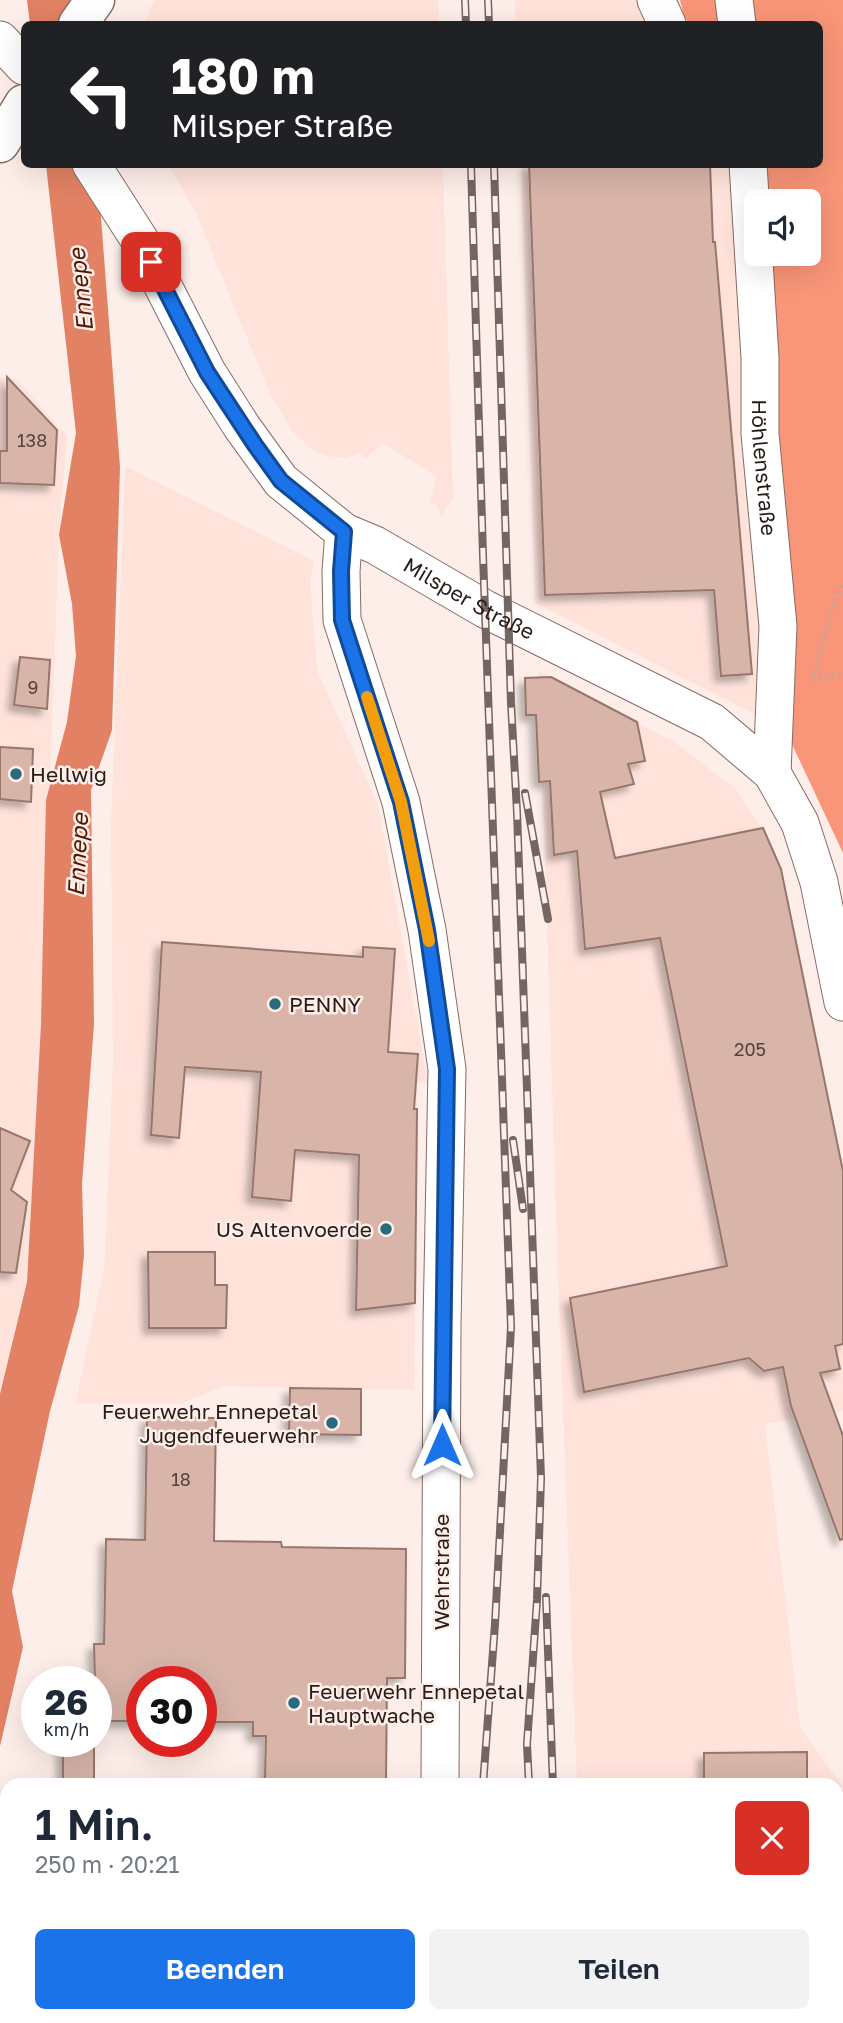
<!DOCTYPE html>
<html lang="de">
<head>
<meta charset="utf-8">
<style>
	body { margin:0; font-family:"Golos Text",sans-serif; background:#f2f2f3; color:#1f2937; height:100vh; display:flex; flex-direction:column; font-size:26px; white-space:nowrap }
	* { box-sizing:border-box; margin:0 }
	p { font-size:23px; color:#747a83 }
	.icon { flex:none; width:38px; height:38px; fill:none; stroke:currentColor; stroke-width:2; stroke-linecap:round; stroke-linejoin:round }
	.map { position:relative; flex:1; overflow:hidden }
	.side { position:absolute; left:0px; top:1778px; width:844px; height:245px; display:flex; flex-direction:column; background:#fff; border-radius:21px 21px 0 0; box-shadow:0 7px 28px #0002 }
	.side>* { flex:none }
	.guide { position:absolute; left:21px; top:21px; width:802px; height:147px; border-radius:10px; box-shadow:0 7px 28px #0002; background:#202124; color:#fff; overflow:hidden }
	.controls { position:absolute; left:744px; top:189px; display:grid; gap:14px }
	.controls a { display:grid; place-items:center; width:77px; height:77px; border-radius:10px; background:#fff; box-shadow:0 7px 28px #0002; font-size:35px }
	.speed { position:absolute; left:21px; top:1666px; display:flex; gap:14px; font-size:35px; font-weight:700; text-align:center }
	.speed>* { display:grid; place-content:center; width:91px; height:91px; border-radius:50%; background:#fff; box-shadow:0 7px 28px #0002; line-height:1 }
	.speed small { font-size:18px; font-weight:400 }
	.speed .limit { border:10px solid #d22; background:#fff; color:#111 }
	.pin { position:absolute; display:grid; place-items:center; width:60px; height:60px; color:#fff; margin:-30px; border-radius:14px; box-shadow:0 4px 10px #0006 }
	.me { position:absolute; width:77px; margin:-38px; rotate:0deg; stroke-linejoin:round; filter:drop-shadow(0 0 5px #0008) }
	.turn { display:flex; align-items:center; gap:24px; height:147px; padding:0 35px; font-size:32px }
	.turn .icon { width:91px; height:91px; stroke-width:2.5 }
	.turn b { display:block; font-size:49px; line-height:60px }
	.round { display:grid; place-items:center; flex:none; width:74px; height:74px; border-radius:10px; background:#f2f2f3 }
	.head { display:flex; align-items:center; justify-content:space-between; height:119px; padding:0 35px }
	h1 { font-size:42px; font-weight:600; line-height:52px }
	.action { display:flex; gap:14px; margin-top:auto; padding:14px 35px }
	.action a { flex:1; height:80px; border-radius:10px; background:#1a73e8; color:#fff; font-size:28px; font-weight:600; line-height:80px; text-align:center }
	.action a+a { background:#f2f2f3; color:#1f2937 }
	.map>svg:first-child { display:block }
	.built { fill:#ffe3db }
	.forest { fill:#f99578 }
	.water { fill:#e28164 }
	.building { fill:#d8b4a9; stroke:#97766c; stroke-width:2; filter:url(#shadow) }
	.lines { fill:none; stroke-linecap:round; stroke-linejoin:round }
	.minor-casing { stroke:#8a6a60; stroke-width:39 }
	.major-casing { stroke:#8a6a60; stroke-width:41 }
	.path { stroke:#b6a8a3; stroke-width:4.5; stroke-dasharray:2 5; stroke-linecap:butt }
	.minor { stroke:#fff; stroke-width:37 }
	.major { stroke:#fff; stroke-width:38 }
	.rail-casing { stroke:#736561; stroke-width:8 }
	.rail { stroke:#fdeee9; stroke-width:5; stroke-dasharray:16; stroke-linecap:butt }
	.route-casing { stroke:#114b97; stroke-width:18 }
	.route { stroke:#1a73e8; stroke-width:12 }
	.slow { stroke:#f59e0b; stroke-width:12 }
	.poi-dot { fill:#276b7c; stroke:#fdeee9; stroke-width:2.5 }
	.labels { text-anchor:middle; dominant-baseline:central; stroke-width:5; stroke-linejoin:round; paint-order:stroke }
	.number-label { font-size:18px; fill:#55423c }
	.street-label { font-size:21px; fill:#291c18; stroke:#fdeee9 }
	.poi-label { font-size:21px; fill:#291c18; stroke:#fdeee9; text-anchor:start }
	.water-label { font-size:23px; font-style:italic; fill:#521502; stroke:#fdeee9 }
</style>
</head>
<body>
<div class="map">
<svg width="843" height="2023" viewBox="0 0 843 2023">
	<defs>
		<filter id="shadow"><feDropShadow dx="-6" dy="6" stdDeviation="3.5" flood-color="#0004"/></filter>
	</defs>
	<rect width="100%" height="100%" fill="#fdeee9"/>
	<g class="built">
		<path d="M154,0H438L439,24H144Z"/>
		<path d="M515,0H680L684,16L689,24H516Z"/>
		<path d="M168,165H443L453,498L441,515L437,505L430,503L437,477L383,443L365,459L360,453L344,458L327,456L313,450L292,431L271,396L195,211Z"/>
		<path d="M521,165H763L762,718L535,603Z"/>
		<path d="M0,378L16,379L67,436L59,535L41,1024L27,1282L0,1394Z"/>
		<path d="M125,466L314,561L310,580L317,670L378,805L428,1083H417L414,1390L224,1386L180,1404H75L104,1270L108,1184L113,1062L111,825Z"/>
		<path d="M539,671L674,742L735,788L762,828L779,869L843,1168V1411L765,1424L800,1727L843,1787V2023H586V2016H836V1785H577L558,1276Z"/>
	</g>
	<path class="forest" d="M680,0H843V853L783,725L766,254H808V201H764L763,165L819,164V24H689L684,16Z"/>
	<g class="water">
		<path d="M27,0H85L87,24H30Z"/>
		<path d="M46,165H97L120,467L112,730L91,790L94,1024L82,1184L84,1255L79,1306L50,1411L12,1591L23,1647L0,1746V1394L27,1282L41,1024L46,800L67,722L76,656L72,604L59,535L76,433Z"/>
	</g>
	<g class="building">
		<path d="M529,164H710L713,242H715L752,674L721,676L714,590L545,595Z"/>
		<path d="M7,377L57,430L54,485L0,483V451H7Z"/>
		<path d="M20,657L50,660L47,709L14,705Z"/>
		<path d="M551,677L637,722L645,761L628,764L634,784L600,792L615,858L763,828L781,869L843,1171V1344L835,1346L840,1369L820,1373L843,1436V1539L840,1540L791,1406L783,1367L764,1371L749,1358L584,1392L570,1298L727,1266L660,938L585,949L577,851L554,855L550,781L539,782L536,715H526L525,678Z"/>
		<path d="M0,747L33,749L31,802L0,799Z"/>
		<path d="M162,942L363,957V947L395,949L388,1052L418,1054L414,1109H417L415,1303L356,1310L359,1155L295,1150L291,1201L252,1197L261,1072L185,1067L179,1138L151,1135Z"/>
		<path d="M0,1128L30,1141L11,1190L27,1202L16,1273L0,1272Z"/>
		<path d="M148,1252H215V1285H227L226,1328H149Z"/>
		<path d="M290,1388L361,1389V1435L289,1434Z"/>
		<path d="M147,1417L216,1418L214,1541L281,1542L282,1547L406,1549L405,1678H387L386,1781L265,1780L266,1736H253V1722H201V1682H142V1721H96L94,1644H104L106,1539L145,1540Z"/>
		<rect x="63" y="1741" width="31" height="44"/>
		<path d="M807,1752V1785H704V1753Z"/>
	</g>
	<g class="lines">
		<g class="minor-casing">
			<g id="minor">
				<path d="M656,0L667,24"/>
				<path d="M734,0L737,24"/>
				<path d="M0,40L24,66"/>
				<path id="s1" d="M91,164L139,239L207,372L242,427L281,481L344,532L375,545L485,609L712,722L772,773L800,823L819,882L843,1002"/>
				<path id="s2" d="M748,164L760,358V434L778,626L772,773"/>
				<path d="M344,532L341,571L342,620L401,802L427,930L447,1069L442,1324L440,1785"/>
			</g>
		</g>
		<g class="major-casing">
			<g id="major">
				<path d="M78,24L95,0"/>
				<path d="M0,143L24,104"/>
			</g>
		</g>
		<g class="path">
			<path d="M814,674L833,607L843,581"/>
			<path d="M812,680L843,673"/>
		</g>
		<use href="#minor" class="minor"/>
		<use href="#major" class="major"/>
		<g class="rail-casing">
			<g id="rail">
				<path d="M465,0L466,24"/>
				<path d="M488,0L489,24"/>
				<path d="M471,164L483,555L511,1327L495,1624L483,1785"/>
				<path d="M494,164L511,703L517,812L541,1478L537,1600L527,1744L529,1785"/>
				<path d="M525,793L548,919"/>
				<path d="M513,1140L523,1209"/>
				<path d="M546,1597L553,1785"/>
				<path d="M537,2016L538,2023"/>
				<path d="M561,2016V2023"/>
				<path d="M475,2023V2016"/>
			</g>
		</g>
		<use href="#rail" class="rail"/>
	</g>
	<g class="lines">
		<g class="route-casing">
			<path id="route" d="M151,262L207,372L255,445L281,481L344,532L341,571L342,620L401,802L427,930L447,1069L442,1445"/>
		</g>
		<use href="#route" class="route"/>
		<path class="slow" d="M367,697L401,802L429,941"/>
	</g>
	<g class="poi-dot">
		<circle cx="16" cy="774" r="7"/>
		<circle cx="275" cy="1004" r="7"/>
		<circle cx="386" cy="1229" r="7"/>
		<circle cx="332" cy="1423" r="7"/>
		<circle cx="294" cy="1703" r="7"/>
	</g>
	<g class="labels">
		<g class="number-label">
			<text x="32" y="440">138</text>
			<text x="33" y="687">9</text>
			<text x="750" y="1049">205</text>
			<text x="181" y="1479">18</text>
		</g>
		<g class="street-label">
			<text stroke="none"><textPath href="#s2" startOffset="304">Höhlenstraße</textPath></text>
			<text stroke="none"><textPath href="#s1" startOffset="593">Milsper Straße</textPath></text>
			<text transform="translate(441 1572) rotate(-90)">Wehrstraße</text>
		</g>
		<g class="poi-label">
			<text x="30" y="774">Hellwig</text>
			<text x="289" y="1004">PENNY</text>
			<text x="372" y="1229" text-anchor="end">US Altenvoerde</text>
			<text x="318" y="1411" text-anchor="end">Feuerwehr Ennepetal<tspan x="318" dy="24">Jugendfeuerwehr</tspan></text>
			<text x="308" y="1691">Feuerwehr Ennepetal<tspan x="308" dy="24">Hauptwache</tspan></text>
		</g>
		<g class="water-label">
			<text transform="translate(80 290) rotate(-96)">Ennepe</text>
			<text transform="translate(77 855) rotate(-87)">Ennepe</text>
		</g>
	</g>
</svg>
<div class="controls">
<a><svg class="icon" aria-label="sound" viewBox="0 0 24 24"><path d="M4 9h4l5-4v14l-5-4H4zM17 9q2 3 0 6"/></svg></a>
</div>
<div class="speed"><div>26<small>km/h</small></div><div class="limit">30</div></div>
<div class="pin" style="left:151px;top:262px;background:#d93025"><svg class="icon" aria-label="arrive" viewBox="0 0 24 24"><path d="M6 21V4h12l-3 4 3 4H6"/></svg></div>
<svg class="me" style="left:442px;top:1445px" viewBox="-20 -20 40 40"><path d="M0-17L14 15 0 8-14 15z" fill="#1a73e8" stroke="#fff" stroke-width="4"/></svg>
<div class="guide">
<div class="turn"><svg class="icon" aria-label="left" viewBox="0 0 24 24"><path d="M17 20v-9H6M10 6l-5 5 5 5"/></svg><div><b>180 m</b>Milsper Straße</div></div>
</div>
<section class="side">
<div class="head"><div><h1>1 Min.</h1><p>250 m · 20:21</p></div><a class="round" style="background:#d93025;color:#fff"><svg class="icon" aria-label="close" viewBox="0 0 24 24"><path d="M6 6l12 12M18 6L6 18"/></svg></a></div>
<div class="action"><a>Beenden</a><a>Teilen</a></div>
</section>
</div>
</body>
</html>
